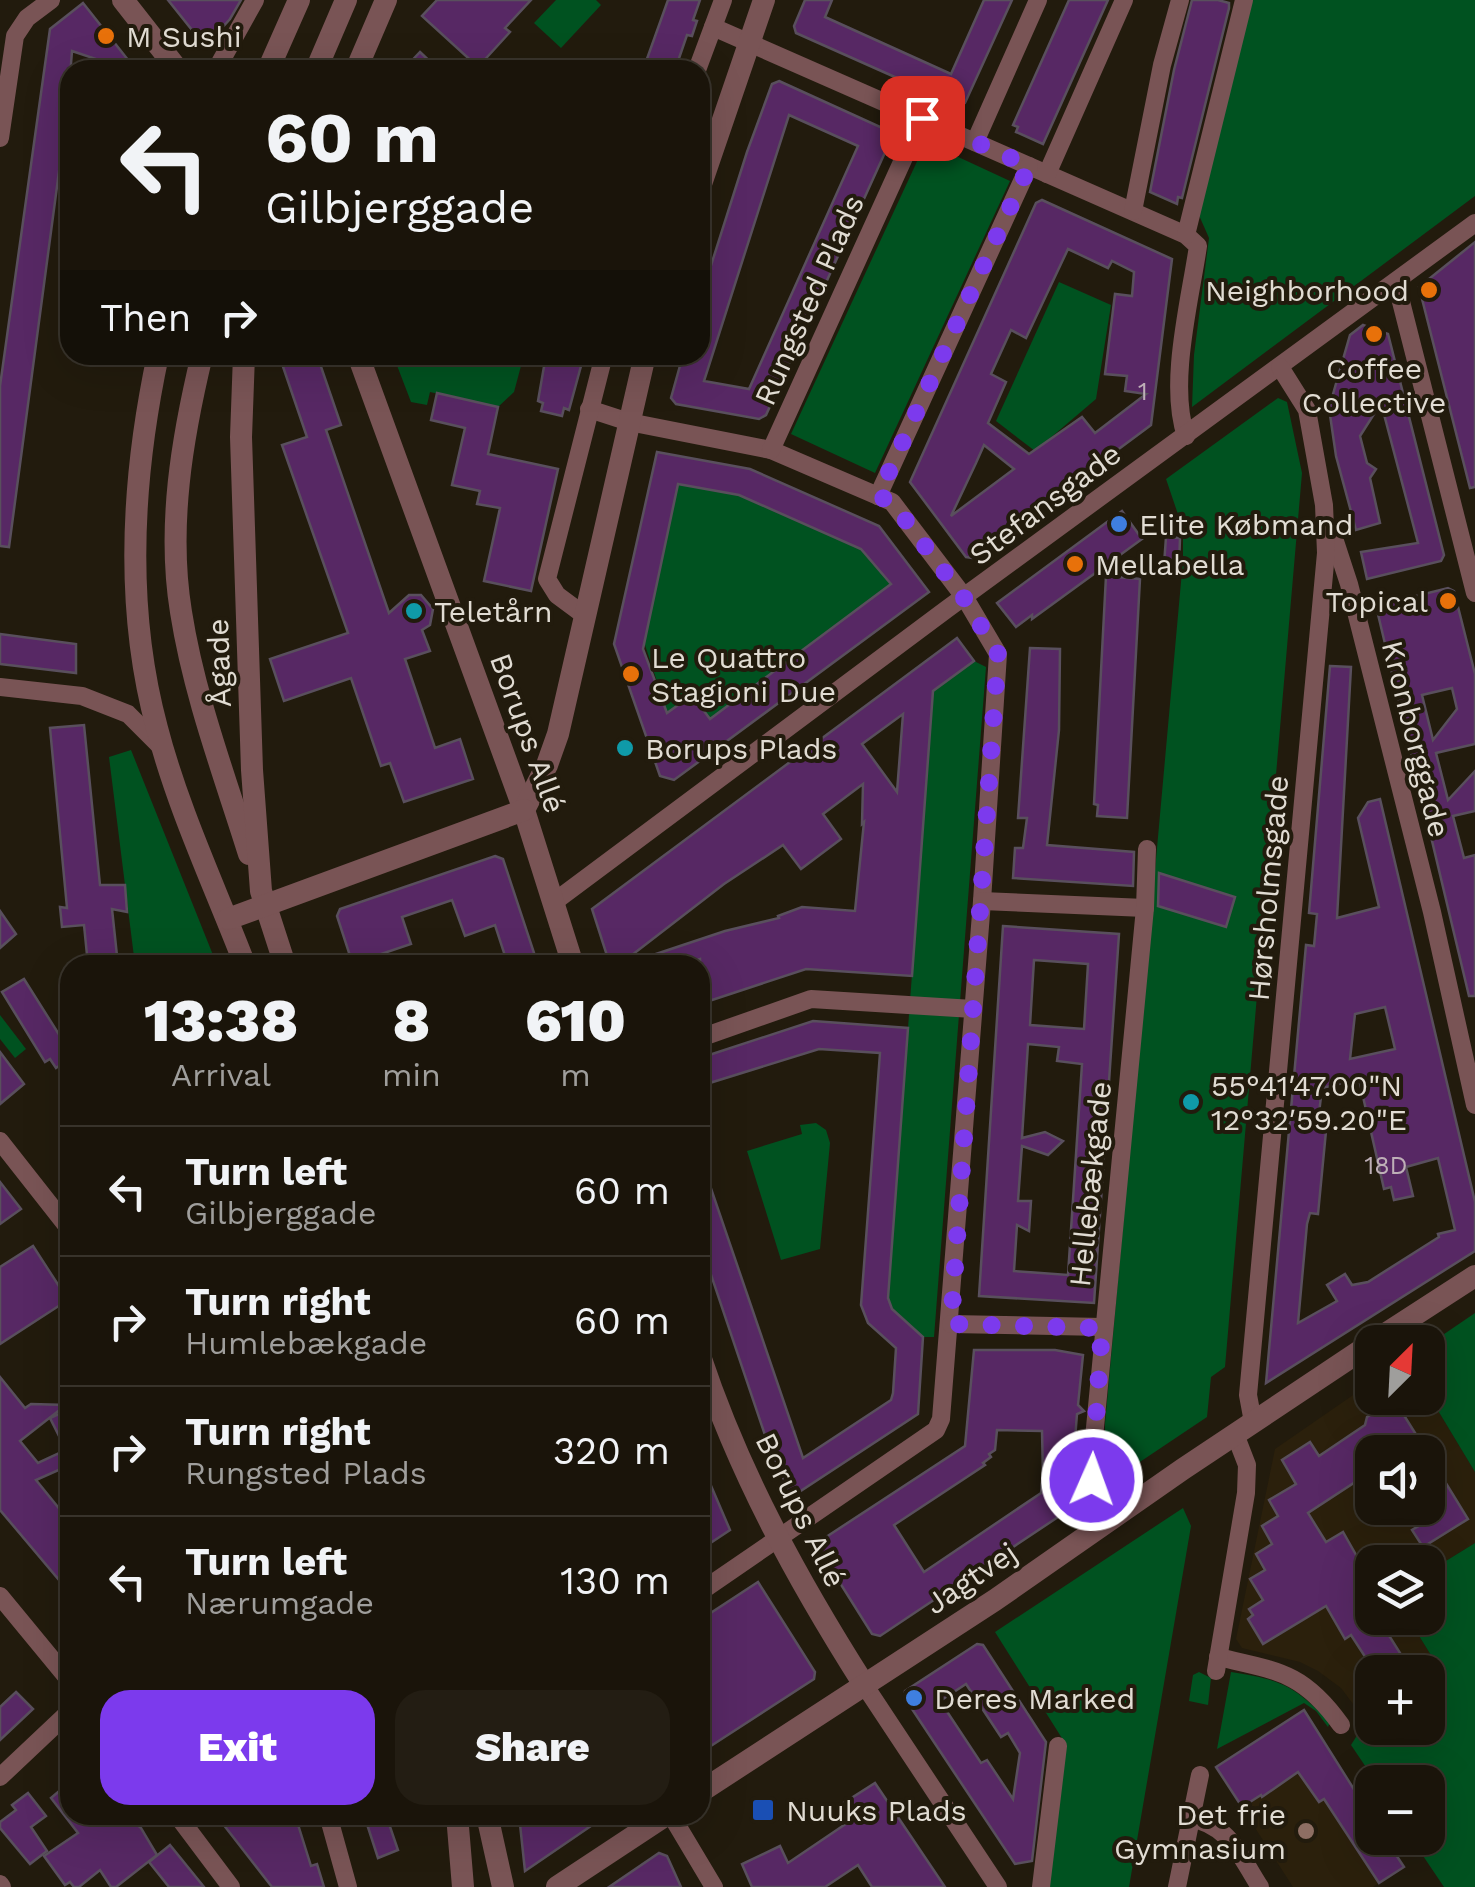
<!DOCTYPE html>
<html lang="en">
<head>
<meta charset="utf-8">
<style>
	body { margin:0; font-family:"Work Sans",sans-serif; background:#231d13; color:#f1f3f6; height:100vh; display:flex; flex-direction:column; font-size:38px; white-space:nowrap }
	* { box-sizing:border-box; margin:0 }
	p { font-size:32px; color:#9f9e9c }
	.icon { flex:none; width:55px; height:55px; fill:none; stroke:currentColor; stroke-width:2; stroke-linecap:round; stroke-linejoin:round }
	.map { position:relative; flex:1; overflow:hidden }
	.sheet { position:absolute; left:60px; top:955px; width:650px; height:870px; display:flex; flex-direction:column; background:#1a140a; border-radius:30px; box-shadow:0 10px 40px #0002,0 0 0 2px #38332b }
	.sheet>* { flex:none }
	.banner { position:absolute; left:60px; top:60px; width:650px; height:305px; border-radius:30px; box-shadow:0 10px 40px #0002,0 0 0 2px #38332b; background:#1a140a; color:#f1f3f6; overflow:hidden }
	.needle { width:65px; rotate:24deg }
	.controls { position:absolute; left:1355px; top:1325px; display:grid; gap:20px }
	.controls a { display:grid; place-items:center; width:90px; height:90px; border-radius:20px; background:#1a140a; box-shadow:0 10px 40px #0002,0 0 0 2px #38332b; font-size:50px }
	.pin { position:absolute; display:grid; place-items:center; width:85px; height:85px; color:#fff; margin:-42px; border-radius:20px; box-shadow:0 5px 15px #0006 }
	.me { position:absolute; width:110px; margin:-55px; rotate:2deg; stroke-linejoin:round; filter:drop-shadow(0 0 8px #0008) }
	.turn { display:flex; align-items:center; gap:35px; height:210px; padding:0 40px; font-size:45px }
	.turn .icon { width:130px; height:130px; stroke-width:2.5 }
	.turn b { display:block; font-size:70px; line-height:85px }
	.then { display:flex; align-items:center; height:95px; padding:0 40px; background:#0003; gap:20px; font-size:38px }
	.eta { display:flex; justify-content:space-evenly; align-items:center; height:170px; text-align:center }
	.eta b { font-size:60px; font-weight:800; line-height:70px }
	.cta { display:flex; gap:20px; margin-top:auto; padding:20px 40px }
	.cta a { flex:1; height:115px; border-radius:30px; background:#7c3aed; color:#fff; font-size:40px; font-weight:800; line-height:115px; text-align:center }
	.cta a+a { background:#231d13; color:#f1f3f6 }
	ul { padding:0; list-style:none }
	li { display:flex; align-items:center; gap:30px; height:130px; padding:0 40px; border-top:2px solid #38332b }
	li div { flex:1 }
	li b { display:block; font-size:38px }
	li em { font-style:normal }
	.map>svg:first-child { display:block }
	.built { fill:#2b200c; fill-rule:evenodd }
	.green { fill:#005220 }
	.building { fill:#572864; stroke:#594f5d; stroke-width:2.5; fill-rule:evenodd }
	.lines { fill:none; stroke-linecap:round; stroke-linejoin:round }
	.minor { stroke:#795455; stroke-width:18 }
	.tertiary { stroke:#795455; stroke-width:22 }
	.route { stroke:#7c3aed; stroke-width:18; stroke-dasharray:0 32.4 }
	.food-dot { fill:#e8710a; stroke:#221b0d; stroke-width:4 }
	.shop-dot { fill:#3f7fe0; stroke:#221b0d; stroke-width:4 }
	.culture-dot { fill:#0f9aa8; stroke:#221b0d; stroke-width:4 }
	.transit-dot { fill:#1a4fb4; stroke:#221b0d; stroke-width:4 }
	.education-dot { fill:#8d6e63; stroke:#221b0d; stroke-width:4 }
	.labels { text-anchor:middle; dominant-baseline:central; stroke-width:8; stroke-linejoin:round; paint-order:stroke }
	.number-label { font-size:25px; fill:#beafb7 }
	.poi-label { font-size:30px; fill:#e1dcd3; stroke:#221b0d; text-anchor:start }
	.street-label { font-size:30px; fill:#e1dcd3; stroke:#221b0d }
</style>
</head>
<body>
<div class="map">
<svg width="1475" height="1887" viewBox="0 0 1475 1887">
	<rect width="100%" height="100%" fill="#221b0d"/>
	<g class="built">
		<path d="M1372,1382V1398H1428V1394L1475,1472V1543L1428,1572V1562H1372V1618H1408L1443,1674L1428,1683V1672H1372V1717L1366,1721L1341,1688L1318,1671L1300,1662L1242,1648L1236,1639L1275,1449ZM1372,1452H1428V1508H1372Z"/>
		<path d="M1304,1710L1372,1818V1838H1385L1404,1867L1373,1887H1293L1216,1767Z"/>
	</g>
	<g class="green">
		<path d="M556,0H596L601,5L561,48L534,23Z"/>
		<path d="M1252,0H1475V196L1192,407L1194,355L1209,238L1198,213Z"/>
		<path d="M926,142L1010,181L875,473L791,434Z"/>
		<path d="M1059,282L1111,305L1096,399L1035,451L996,421Z"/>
		<path d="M393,355H506L504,361L521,366L514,392L498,407L430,392L427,405L411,402Z"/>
		<path d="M1278,398L1287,402L1302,473L1225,1367L1211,1377L1207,1417L1104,1486L1105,1424L1183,560V529L1166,479Z"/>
		<path d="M678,484L739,495L860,549L891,584L681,741L676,739L644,642Z"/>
		<path d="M974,661L986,667L934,1337H923L892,1309L888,1298L933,691Z"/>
		<path d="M131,750L217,965H135L109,757Z"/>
		<path d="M0,1015L26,1049L15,1058L0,1039Z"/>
		<path d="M816,1123L826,1130L830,1143L820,1249L781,1260L747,1151L802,1134L800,1125Z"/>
		<path d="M1475,1313V1472L1428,1394V1345Z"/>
		<path d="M1183,1508L1191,1526L1129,1887H1047L1065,1743L995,1632Z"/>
		<path d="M1475,1543V1887H1444L1411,1838H1428V1782H1376L1351,1745L1366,1721L1372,1717V1728H1428V1683L1442,1673L1408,1618H1428V1572Z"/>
		<path d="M1199,1672L1211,1678L1208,1705L1189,1701L1193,1675Z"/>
		<path d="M1231,1672C1282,1680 1293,1685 1330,1722L1328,1727L1316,1711L1304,1703L1217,1749Z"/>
	</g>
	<g class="building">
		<path d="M168,0H241L230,19L210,41L200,40Z"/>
		<path d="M437,0H531L505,28L510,32L478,67L422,16Z"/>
		<path d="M668,0H700L693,20L697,21L692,36L687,35L675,70H643Z"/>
		<path d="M805,0H832L825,17L951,74L984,0H1012L965,103L960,106L796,33L794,26Z"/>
		<path d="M1069,0H1108L1043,144L1016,132L1018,127L1013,125Z"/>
		<path d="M1192,0H1218L1229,3V8L1182,198L1178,197L1177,204L1150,192L1174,70Z"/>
		<path d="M83,3L136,70H105L96,59L72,51L66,128L70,129V150L62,149L9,547L0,546V386L50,29Z"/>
		<path d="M420,52L439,70H403Z"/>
		<path d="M779,81L889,131L892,137L766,415L759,419L676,404L671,398L683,355H700V300L747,152L772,84ZM789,115L858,146L749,389L704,381Z"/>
		<path d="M1042,200L1172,259L1151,425L972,558L966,557L910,482L1036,203ZM1068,249L1108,268L1112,261L1134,272L1132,296L1115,294L1105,374L1127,376L1125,391L1146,394L1095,433L1082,417L1029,454L988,423L1006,382L991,374L1011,330L1026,338ZM984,445L1014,469L951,516L976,463Z"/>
		<path d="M1475,242V487L1470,488L1419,287Z"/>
		<path d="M1363,325L1388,334L1444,555L1441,561L1367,579L1361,552L1418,543L1381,403L1360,436L1367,463L1376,469L1370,478L1380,523L1356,530L1336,456L1329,408L1350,335Z"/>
		<path d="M279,355H317L341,425L326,430L389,613L409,595H421L433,609L430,625L422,630L430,651L405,659L435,748L460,739L473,779L404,802L390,763L381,766L351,678L284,701L270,659L348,633L282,445L307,437Z"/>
		<path d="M546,355H584L569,410L564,408L562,416L541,411L543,403L538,401Z"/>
		<path d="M437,393L498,407L488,454L558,469L531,591L484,581L500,508L477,504L480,491L452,485L465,428L431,420Z"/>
		<path d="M657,452L750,469L879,526L929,592L674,780L660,776L614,644ZM678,484L739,495L861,549L891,584L710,719L692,695L667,713L643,649Z"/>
		<path d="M1122,511L1142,539L1032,619V615L1016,627L997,603Z"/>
		<path d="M1166,537L1180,538L1179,566L1164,565Z"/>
		<path d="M1106,576L1140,579L1127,818L1097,816L1098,805L1094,804Z"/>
		<path d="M1448,588L1454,591L1475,674V744L1436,753L1448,800L1475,771V811L1453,816L1464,858L1475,855V996H1469L1376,606ZM1452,688L1457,709L1433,740L1422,695Z"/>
		<path d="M0,634L76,644V673L0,664Z"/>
		<path d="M957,638L974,661L933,691L912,976L806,969L700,1004V959L683,965H632V962L725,931L779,918L778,916L802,907L855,911L864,822L862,824L863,784L823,814L841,839L801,869L783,845L724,884L619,965H610L592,909ZM903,714L897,792L862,744Z"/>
		<path d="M1030,648L1060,649L1059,730L1047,845L1134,852L1133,886L1013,878L1015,848H1023L1027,818H1018Z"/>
		<path d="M1330,666L1351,667L1337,918L1379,907L1358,818L1368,802L1380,799L1475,1202V1251L1266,1383L1306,945L1314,946L1317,914L1309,913ZM1385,1007L1395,1049L1350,1059L1355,1014ZM1359,1079L1384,1189L1391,1187L1394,1200L1413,1196L1406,1167L1438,1158L1455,1230L1438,1234L1439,1237L1368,1282L1352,1285L1345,1274L1327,1285L1337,1301L1298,1323L1307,1224L1310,1213L1318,1214L1326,1131L1317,1130L1322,1088Z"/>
		<path d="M84,725L100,885H125L127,912L112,909L118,965H88L84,925L62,927L60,907L67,908L50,728Z"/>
		<path d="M495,856L503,859L538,965H508L495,925L465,936L452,900L402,917L411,944L378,955L382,965H353L337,916L340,909Z"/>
		<path d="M1159,873L1235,897L1226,927L1158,906Z"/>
		<path d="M0,911L16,934L0,948Z"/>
		<path d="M1003,926L1119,934L1094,1303L979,1296ZM1034,960L1088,964L1084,1029L1030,1025ZM1028,1044L1059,1047L1057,1061L1082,1064L1068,1275L1014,1271L1017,1225L1029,1231L1031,1201H1018L1022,1146L1048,1155L1063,1141L1045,1132L1022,1138Z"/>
		<path d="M24,979L65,1044L61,1046L69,1059L56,1068L50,1059L45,1062L2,992Z"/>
		<path d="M813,1021L908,1028L888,1298L892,1309L923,1337L918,1414L796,1494L789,1491L767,1441L700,1242V1165H703L803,1458L891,1400L893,1393L896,1348L868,1323L861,1305L880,1053L819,1049L700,1086V1058Z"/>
		<path d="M0,1052L24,1084L0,1104Z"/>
		<path d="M0,1182L21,1209L0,1224Z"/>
		<path d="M33,1246L68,1300L0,1344V1267Z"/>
		<path d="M974,1350H1055L1083,1355L1078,1405L1084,1411L1077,1414L1074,1452L1079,1458L1043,1476L1042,1431L997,1430L995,1450L989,1454L991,1457L983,1463L985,1465L894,1525L924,1572L1041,1493L1043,1476L1072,1482L1070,1509L880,1636L872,1634L818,1548L820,1541L965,1446Z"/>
		<path d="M0,1377L25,1408L31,1404L66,1405L20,1441L38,1463L66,1450L50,1418L70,1409V1465L36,1480L70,1522V1593L0,1510Z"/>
		<path d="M1395,1401L1427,1452H1372V1471L1308,1513L1326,1542L1343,1532L1372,1583V1618H1378L1412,1672H1375L1351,1635L1345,1639L1326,1606L1263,1644L1248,1619L1253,1615L1249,1609L1263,1600L1250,1579L1265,1570L1256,1554L1272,1544L1262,1526L1278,1516L1269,1500L1296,1484L1282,1460L1310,1442L1319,1456L1365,1425L1367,1417Z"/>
		<path d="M1428,1454L1468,1519L1423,1547L1412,1530L1422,1524L1412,1508H1428Z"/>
		<path d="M700,1460L730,1530L700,1550Z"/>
		<path d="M758,1582L815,1672L814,1679L700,1753V1620Z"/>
		<path d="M977,1644L983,1645L1046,1742L1032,1861L1015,1864L904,1697L905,1691ZM966,1684L1001,1737L1008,1733L1020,1753L1013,1799L987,1760L981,1763L940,1701Z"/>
		<path d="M16,1692L33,1709L0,1740V1707Z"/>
		<path d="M1304,1710L1372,1818V1838H1385L1404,1867L1379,1883L1324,1799L1319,1802L1298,1772L1262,1797L1261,1795L1242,1807L1216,1767Z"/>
		<path d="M70,1782V1815H126L141,1828L157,1855L116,1887H111L100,1870L79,1887H74L70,1882L65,1885L44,1856L78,1833L51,1798Z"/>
		<path d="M875,1783L945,1887H872L858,1865L825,1887H752L742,1864L780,1846L788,1863L850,1821L842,1804Z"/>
		<path d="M28,1793L46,1816L31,1827L47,1851L30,1864L0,1828V1822L16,1810L12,1805Z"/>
		<path d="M216,1815H295L311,1866L317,1864L324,1887H272Z"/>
		<path d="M364,1815H386L398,1850L378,1858Z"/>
		<path d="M519,1815H607L525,1871Z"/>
		<path d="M170,1845L204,1887H169L149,1862Z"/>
		<path d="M659,1853L667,1856L681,1887H609Z"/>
	</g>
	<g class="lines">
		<g class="minor">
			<path d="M713,27L1186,235L1198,246C1190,301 1168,384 1186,436"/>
			<path d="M216,70L255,0"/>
			<path d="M697,70L723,0"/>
			<path d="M0,138L15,36L27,18L51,0"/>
			<path d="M975,142L1038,0"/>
			<path d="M1047,174L1124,0"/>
			<path d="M1133,211L1162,65L1180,0"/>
			<path d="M1186,235L1244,0"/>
			<path d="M1396,282L1475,593"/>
			<path d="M589,409L629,422L771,450L892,502L965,598L998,654L982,901L941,1419L936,1430L700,1592"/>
			<path d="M771,450L922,118"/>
			<path d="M878,496L1029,166"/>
			<path d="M1331,529L1349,584L1432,912L1475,1105"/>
			<path d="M584,615L557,595L547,579L604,355"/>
			<path d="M0,687L82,696L128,714L162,748"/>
			<path d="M982,901L1145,908"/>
			<path d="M554,902L947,609L1475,223"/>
			<path d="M700,1038L811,999L973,1009"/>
			<path d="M0,1141L70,1230"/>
			<path d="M951,1324L1103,1327"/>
			<path d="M1253,1422L1248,1395L1326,553L1324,505L1307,410L1280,367"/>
			<path d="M1110,1520L1091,1469L1145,908L1147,849"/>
			<path d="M0,1596L70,1681"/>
			<path d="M1218,1657C1278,1671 1303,1672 1341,1725"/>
			<path d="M1216,1671L1246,1493L1247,1465L1235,1434"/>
			<path d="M863,1683L998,1887"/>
			<path d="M0,1777L70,1711"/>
			<path d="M177,1815L231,1887"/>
			<path d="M328,1815L348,1887"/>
			<path d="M671,1815L714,1887"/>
			<path d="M1189,1818C1229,1824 1240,1856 1260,1887"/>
			<path d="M0,1884L2,1887"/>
			<path d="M1041,1887L1058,1746"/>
			<path d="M1177,1887L1200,1775"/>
		</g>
		<g class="tertiary">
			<path d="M123,0L178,70"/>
			<path d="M268,70L299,0"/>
			<path d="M316,70L346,0"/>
			<path d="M356,70L386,0"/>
			<path d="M700,187L764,0"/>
			<path d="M158,355C132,477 124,606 157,728C178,809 215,887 245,965"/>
			<path d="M202,355C182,438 167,527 181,612C194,695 224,774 249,854"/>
			<path d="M244,355L241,437L252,770L261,891L285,965"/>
			<path d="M358,355L524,810L573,965"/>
			<path d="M524,810L547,765L558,734L645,355"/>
			<path d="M228,919L524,810"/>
			<path d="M1373,1342L1475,1276"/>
			<path d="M700,1356C739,1473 797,1579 863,1683"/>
			<path d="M700,1792L995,1600L1183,1469L1372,1343"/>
			<path d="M457,1815L463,1887"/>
			<path d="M487,1815L503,1887"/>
			<path d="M557,1887L666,1815"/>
		</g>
	</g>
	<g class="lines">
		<path class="route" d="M922,118L1029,166L878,496L892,502L964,598L998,654L951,1324L1102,1328L1092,1480"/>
	</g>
	<g class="food-dot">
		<circle cx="106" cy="36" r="10"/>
		<circle cx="1429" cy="290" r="10"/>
		<circle cx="1374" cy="334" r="10"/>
		<circle cx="1075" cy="564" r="10"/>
		<circle cx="1448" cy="601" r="10"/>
		<circle cx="631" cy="674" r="10"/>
	</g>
	<g class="shop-dot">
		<circle cx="1119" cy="524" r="10"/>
		<circle cx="914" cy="1698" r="10"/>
	</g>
	<g class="culture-dot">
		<circle cx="414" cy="611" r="10"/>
		<circle cx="625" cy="748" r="10"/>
		<circle cx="1191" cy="1102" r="10"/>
	</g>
	<rect class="transit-dot" x="751" y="1798" width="24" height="24" rx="5"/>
	<circle class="education-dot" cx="1306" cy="1831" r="10"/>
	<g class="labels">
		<g class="number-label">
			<text x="1143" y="391">1</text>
			<text x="1386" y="1165">18D</text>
		</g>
		<g class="poi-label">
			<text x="126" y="36">M Sushi</text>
			<text x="1409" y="290" text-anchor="end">Neighborhood</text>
			<text x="1374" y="368" text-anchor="middle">Coffee<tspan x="1374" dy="34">Collective</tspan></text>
			<text x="1139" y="524">Elite Købmand</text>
			<text x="1095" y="564">Mellabella</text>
			<text x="1428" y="601" text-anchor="end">Topical</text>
			<text x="434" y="611">Teletårn</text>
			<text x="651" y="657">Le Quattro<tspan x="651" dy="34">Stagioni Due</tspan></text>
			<text x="645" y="748">Borups Plads</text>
			<text x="1211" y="1085">55°41′47.00"N<tspan x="1211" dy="34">12°32′59.20"E</tspan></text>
			<text x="934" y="1698">Deres Marked</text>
			<text x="786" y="1810">Nuuks Plads</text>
			<text x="1286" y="1814" text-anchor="end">Det frie<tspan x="1286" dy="34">Gymnasium</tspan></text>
		</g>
		<g class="street-label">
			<text transform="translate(809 300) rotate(-66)">Rungsted Plads</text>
			<text transform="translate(1045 504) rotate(-37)">Stefansgade</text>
			<text transform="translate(219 663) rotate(-92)">Ågade</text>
			<text transform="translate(528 733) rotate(70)">Borups Allé</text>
			<text transform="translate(1416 739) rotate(76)">Kronborggade</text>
			<text transform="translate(1268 888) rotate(-85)">Hørsholmsgade</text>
			<text transform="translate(1090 1184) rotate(-84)">Hellebækgade</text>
			<text transform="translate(801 1510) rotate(64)">Borups Allé</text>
			<text transform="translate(971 1578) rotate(-34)">Jagtvej</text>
		</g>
	</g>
</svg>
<div class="controls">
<a><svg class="needle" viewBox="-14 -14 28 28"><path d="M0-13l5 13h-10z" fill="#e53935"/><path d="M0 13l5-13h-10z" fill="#9f9e9c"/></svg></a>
<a><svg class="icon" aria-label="sound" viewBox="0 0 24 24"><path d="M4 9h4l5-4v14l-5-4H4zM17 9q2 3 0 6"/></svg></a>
<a><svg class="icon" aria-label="layers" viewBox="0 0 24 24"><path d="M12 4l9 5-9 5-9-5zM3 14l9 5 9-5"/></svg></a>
<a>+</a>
<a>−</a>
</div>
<div class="pin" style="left:922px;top:118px;background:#d93025"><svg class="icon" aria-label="arrive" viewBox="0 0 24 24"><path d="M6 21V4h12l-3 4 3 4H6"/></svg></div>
<svg class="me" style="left:1092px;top:1480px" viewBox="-20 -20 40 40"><circle r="17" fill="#7c3aed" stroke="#fff" stroke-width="3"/><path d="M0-11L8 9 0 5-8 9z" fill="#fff"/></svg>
<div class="banner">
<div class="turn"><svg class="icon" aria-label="left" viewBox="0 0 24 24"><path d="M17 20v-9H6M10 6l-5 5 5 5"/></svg><div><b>60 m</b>Gilbjerggade</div></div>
<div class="then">Then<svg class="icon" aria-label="right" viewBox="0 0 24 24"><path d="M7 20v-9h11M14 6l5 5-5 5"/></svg></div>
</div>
<section class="sheet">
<div class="eta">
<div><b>13:38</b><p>Arrival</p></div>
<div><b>8</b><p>min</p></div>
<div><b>610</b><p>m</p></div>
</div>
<ul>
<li><svg class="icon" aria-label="left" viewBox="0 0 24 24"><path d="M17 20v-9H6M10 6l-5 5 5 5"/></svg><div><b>Turn left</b><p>Gilbjerggade</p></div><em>60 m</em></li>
<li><svg class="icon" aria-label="right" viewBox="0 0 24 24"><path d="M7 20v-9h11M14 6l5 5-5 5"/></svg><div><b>Turn right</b><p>Humlebækgade</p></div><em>60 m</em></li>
<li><svg class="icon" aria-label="right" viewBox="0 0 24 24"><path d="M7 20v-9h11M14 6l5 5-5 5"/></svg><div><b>Turn right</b><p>Rungsted Plads</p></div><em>320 m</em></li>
<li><svg class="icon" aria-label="left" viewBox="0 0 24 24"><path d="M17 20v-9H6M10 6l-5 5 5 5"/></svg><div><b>Turn left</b><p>Nærumgade</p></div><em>130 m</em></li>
</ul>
<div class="cta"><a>Exit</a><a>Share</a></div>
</section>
</div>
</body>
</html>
